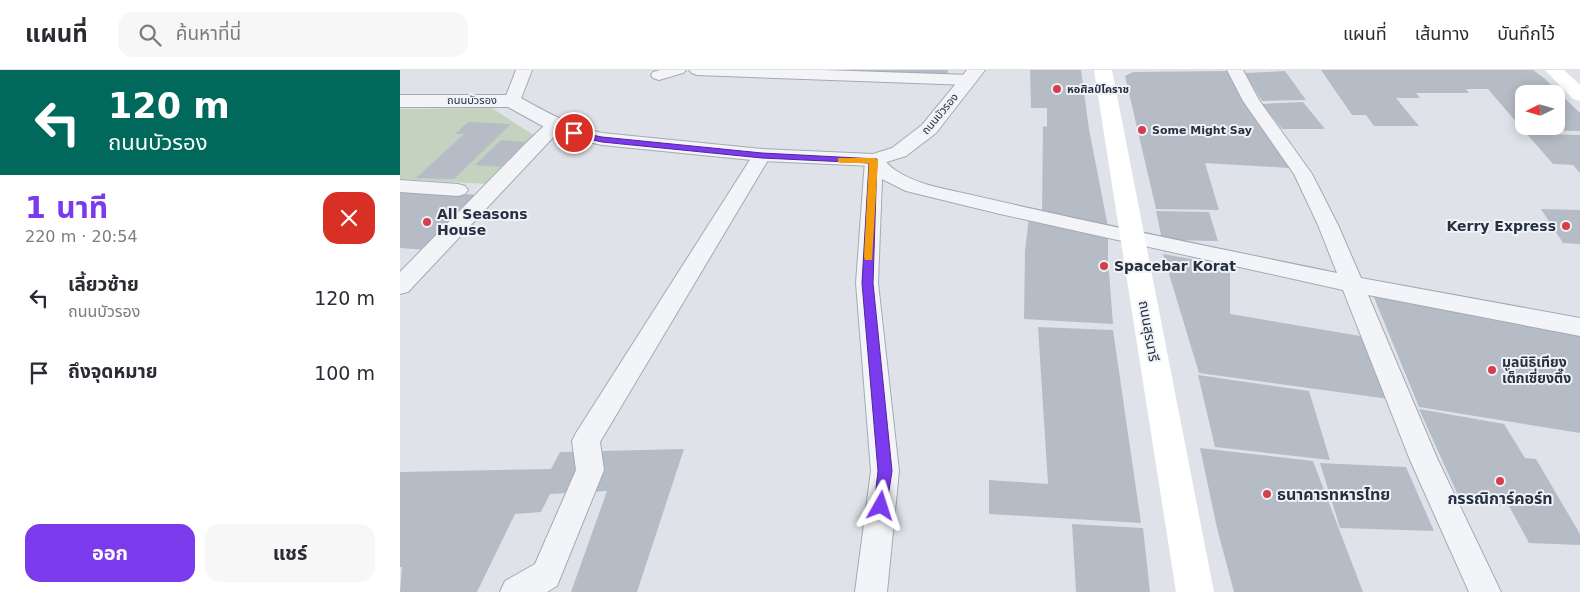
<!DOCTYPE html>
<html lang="th">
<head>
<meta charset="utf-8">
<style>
	body { margin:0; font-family:"DejaVu Sans","Noto Sans Thai",sans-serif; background:#f7f7f7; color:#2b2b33; height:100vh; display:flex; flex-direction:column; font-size:19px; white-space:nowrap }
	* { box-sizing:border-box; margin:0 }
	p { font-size:16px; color:#7c7c81 }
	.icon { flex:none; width:28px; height:28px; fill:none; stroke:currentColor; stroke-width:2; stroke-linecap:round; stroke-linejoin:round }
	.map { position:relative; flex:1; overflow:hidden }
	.panel { display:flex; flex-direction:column; background:#fff; width:400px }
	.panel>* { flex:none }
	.banner { background:#00695c; color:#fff; overflow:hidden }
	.needle { width:32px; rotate:265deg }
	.buttons { position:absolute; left:1115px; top:15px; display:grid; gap:10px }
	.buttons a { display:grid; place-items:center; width:50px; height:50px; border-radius:10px; background:#fff; box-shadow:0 2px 12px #0003; font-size:25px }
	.pin { position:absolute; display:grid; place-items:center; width:42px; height:42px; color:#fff; margin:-21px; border:2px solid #fff; border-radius:50%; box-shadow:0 1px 5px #0007 }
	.me { position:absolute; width:55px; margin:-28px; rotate:6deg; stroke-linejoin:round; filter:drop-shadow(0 0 4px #0008) }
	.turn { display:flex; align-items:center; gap:18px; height:105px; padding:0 25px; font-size:22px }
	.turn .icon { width:65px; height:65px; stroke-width:2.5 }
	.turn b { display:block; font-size:35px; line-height:42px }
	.round { display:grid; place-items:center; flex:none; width:52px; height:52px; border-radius:15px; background:#f7f7f7 }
	.headline { display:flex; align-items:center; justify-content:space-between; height:85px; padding:0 25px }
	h1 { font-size:30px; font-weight:700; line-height:38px; color:#7c3aed }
	.cta { display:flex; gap:10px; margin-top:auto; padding:10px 25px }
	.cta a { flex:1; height:58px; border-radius:15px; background:#7c3aed; color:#fff; font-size:20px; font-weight:700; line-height:58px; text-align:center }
	.cta a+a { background:#f7f7f7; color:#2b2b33 }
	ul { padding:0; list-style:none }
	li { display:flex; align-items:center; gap:15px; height:75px; padding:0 25px }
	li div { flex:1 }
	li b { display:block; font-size:19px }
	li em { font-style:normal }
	header { display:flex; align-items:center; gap:30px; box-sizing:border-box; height:70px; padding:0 25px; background:#fff; border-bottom:1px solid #e1e1e2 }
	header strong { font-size:24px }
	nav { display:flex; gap:28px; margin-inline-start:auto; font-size:18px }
	.search { width:350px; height:45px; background:#f7f7f7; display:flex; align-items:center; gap:12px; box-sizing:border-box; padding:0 18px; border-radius:15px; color:#7c7c81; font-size:19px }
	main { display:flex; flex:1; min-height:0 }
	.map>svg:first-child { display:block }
	.green { fill:#c4d3c0 }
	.building { fill:#b6bcc6; fill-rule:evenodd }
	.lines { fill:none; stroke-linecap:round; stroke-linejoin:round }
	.minor-casing { stroke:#a4aab3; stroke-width:2 }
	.tertiary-casing { stroke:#a4aab3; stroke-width:2 }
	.minor { fill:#f2f4f7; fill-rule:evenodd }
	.tertiary { fill:#f2f4f7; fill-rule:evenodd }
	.secondary { fill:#fff; fill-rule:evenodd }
	.route { fill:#7c3aed; stroke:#51269a }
	.slow { fill:#f59e0b }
	.poi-dot { fill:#d33f4f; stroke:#eff2f7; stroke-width:2 }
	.labels { text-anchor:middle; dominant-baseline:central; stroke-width:4; stroke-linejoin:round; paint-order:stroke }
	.far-poi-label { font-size:11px; font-weight:bold; fill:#273041; stroke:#eff2f7; text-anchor:start }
	.far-street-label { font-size:11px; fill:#273041; stroke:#eff2f7 }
	.poi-label { font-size:14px; font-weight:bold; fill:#273041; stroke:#eff2f7; text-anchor:start }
	.street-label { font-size:14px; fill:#273041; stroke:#eff2f7 }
	.near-poi-label { font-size:16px; font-weight:bold; fill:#273041; stroke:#eff2f7; text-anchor:start }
</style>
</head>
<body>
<header>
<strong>แผนที่</strong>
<div class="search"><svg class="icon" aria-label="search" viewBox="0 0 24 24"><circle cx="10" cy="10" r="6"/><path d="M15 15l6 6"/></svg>ค้นหาที่นี่</div>
<nav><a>แผนที่</a><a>เส้นทาง</a><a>บันทึกไว้</a></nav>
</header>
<main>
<section class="panel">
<div class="banner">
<div class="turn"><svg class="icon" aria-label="left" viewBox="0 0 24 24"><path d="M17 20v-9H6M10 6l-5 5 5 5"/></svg><div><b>120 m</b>ถนนบัวรอง</div></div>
</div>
<div class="headline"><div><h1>1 นาที</h1><p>220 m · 20:54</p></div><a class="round" style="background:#d93025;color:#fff"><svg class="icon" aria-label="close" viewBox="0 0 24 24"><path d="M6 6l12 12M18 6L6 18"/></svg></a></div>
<ul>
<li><svg class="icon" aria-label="left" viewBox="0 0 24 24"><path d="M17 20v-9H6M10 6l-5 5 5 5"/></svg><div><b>เลี้ยวซ้าย</b><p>ถนนบัวรอง</p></div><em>120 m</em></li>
<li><svg class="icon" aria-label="arrive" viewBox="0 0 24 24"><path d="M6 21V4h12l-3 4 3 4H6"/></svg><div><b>ถึงจุดหมาย</b></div><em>100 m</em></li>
</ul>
<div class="cta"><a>ออก</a><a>แชร์</a></div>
</section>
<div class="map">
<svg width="1180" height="522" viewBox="0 0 1180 522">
	<rect width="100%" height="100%" fill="#dfe3e9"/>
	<path class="green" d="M92,38L135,66L87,114L0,109V39Z"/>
	<g class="building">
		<path d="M423,0H548L547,6Z"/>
		<path d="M630,0H681L689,59L708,157L642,144L643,56L647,57V38H631Z"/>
		<path d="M921,0H1133L1144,8L1180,43V61L1123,60L1088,19H1066L1069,23H1016L1020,28H996L1019,56H974L966,45H952ZM1124,24H1156V56H1124Z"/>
		<path d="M827,1L839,25L889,98L805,93L819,140L756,139L725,6L733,2Z"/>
		<path d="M885,1L906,30L862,31L844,3Z"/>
		<path d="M903,32L925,59H882L862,34Z"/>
		<path d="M68,52L111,54L54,109L16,108L64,64H55Z"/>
		<path d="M1127,64L1180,65V103L1173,95L1153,94Z"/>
		<path d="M101,70L125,72L101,97L75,95Z"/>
		<path d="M0,119L79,125L26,180L0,178Z"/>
		<path d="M1141,139L1180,140V174L1163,173Z"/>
		<path d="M756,141L809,142L818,171L762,170Z"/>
		<path d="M629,147L708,164V189L713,254L624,249L625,181Z"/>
		<path d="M763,184L830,196V244L966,267L989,329L799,303Z"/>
		<path d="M973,225L1180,264V363L1019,337Z"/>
		<path d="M638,257L713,260L741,453L589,444V410L648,414Z"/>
		<path d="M798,305L909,321L930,390L815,377Z"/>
		<path d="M1019,339L1104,354L1125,388L1136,389L1180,464V475L1129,473L1109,436L1062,434Z"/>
		<path d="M800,378L913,391L963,522H834L817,458Z"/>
		<path d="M284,379L237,522H171L207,421L150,424L141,442L115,444L77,522H0L2,497H0V402L151,399L160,382Z"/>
		<path d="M920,393L1006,397L1034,461L940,458Z"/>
		<path d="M672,454L743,458L750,522H676Z"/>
	</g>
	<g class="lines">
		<g class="minor-casing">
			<g id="minor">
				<path d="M116,0H132L120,31L118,34H106L104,31Z"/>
				<path d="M260,0H286L283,3L259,10L253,8L251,5L253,2Z"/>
				<path d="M289,0H424L569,5L575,7L577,10L575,13L569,15L297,5L292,3Z"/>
				<path d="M827,0H843L859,30L912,104L938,155L961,208L1180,248V266L968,225L1037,388L1101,522H1069L1010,390L943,220L600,144L506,121L482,109L478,213L499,401L487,522H455L471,401L456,213L465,90L468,86C482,83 485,93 495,100C516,114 540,118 563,123C687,152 812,177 937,203L918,155L894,104L843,31Z"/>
				<path d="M155,50L161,51L164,55L161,59L8,222L0,224V202L124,75L149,51Z"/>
				<path d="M362,80L368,81L371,85L200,372L204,400L157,516L147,522H100L105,511L135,494L176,400L172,371L176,363L353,85L356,81Z"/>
				<path d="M0,110L58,114L65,116L68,120L65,124L58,126L0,122Z"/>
			</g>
		</g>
		<g class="tertiary-casing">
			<path id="tertiary" d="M567,0H585L536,63L506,86L474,96L362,91L202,75L167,67L148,59L108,37H0V25H112L119,27C146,42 171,56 202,63L362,79L473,84L492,78L522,55Z"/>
		</g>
		<use href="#minor" class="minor"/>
		<use href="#tertiary" class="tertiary"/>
		<g class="secondary">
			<path d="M694,0H712L814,522H776Z"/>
			<path d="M1145,0H1164L1180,15V31L1173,29Z"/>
		</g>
	</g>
	<path class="route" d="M171,61L202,67L362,83L477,89L473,213L492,401L486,440L481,442L476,440L474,436L478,401L462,213L469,93L362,88L202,72L171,65Z"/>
	<path class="slow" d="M438,88H474L478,90L472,190H465L464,187L469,93H441L438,92Z"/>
	<g class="poi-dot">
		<circle cx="657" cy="19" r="5"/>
		<circle cx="742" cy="60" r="5"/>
		<circle cx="27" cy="152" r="5"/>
		<circle cx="1166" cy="156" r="5"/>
		<circle cx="704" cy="196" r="5"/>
		<circle cx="1092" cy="300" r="5"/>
		<circle cx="1100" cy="411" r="5"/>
		<circle cx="867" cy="424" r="5"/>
	</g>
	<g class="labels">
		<g class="far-poi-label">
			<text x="667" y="19">หอศิลป์โคราช</text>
			<text x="752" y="60">Some Might Say</text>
		</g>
		<g class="far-street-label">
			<text x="72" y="30">ถนนบัวรอง</text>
			<text transform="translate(540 44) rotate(-50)">ถนนบัวรอง</text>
		</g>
		<g class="poi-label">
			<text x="37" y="144">All Seasons<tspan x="37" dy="16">House</tspan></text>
			<text x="1156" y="156" text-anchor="end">Kerry Express</text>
			<text x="714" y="196">Spacebar Korat</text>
			<text x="1102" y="292">มูลนิธิเทียง<tspan x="1102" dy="16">เต็กเซี่ยงตึ๊ง</tspan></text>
		</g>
		<g class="street-label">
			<text transform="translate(749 261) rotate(80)">ถนนสุรนารี</text>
		</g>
		<g class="near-poi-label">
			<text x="877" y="424">ธนาคารทหารไทย</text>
			<text x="1100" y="428" text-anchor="middle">กรรณิการ์คอร์ท</text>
		</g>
	</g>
</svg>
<div class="buttons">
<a><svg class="needle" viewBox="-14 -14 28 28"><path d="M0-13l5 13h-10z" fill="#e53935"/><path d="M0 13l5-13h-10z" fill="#7c7c81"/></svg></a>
</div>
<div class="pin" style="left:174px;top:63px;background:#d93025"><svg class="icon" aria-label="arrive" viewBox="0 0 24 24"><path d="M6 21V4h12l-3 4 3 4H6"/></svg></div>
<svg class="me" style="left:481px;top:436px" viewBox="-20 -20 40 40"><path d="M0-17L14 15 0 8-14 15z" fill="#7c3aed" stroke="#fff" stroke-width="4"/></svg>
</div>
</main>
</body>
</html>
